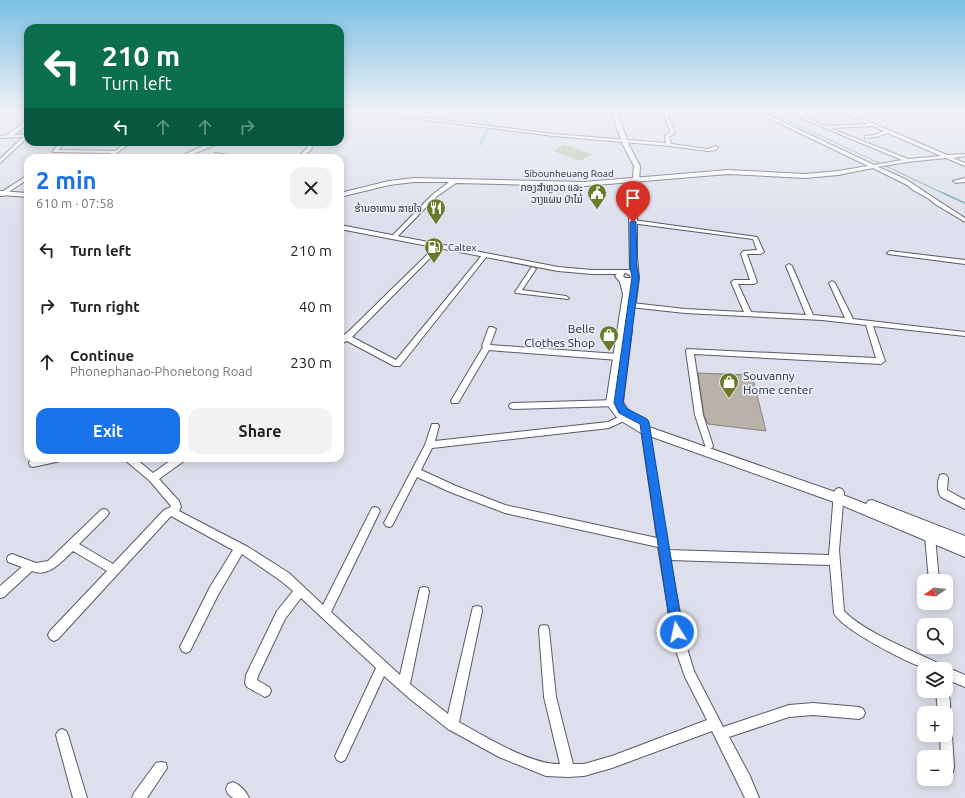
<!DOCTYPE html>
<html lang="en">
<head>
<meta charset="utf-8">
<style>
	body { margin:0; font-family:Ubuntu,"Noto Sans Lao",sans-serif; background:#f2f2f2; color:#222; height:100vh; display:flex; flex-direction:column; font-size:15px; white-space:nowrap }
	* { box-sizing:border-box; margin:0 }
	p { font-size:13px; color:#767676 }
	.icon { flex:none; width:22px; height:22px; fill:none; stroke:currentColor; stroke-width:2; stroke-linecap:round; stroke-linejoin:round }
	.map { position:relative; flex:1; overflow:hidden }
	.details { position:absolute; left:24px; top:154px; width:320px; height:308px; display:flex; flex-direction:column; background:#fff; border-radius:12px; box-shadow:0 2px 10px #0003 }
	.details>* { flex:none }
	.hud { position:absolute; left:24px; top:24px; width:320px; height:122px; border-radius:12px; box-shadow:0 2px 10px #0003; background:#0b6e4f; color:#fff; overflow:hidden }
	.needle { width:26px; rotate:256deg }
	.controls { position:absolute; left:917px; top:574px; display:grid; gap:8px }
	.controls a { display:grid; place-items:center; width:36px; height:36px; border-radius:8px; background:#fff; box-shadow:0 2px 10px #0003; font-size:20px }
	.pin { position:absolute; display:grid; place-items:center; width:34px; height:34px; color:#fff; margin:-41px -17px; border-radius:50% 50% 50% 0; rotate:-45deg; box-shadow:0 0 4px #0007 }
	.pin .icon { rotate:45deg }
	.me { position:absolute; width:44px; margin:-22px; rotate:350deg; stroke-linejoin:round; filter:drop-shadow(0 0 3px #0008) }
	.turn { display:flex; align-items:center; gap:14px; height:84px; padding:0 12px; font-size:18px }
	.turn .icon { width:52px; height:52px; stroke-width:2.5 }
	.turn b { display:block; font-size:28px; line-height:34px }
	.lanes { display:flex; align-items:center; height:38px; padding:0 12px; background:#0003; justify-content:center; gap:20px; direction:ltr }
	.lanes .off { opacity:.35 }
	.round { display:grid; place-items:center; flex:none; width:42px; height:42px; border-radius:12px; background:#f2f2f2 }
	.headline { display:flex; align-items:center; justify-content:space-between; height:68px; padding:0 12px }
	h1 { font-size:24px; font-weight:700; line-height:30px; color:#1a73e8 }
	.action { display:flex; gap:8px; margin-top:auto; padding:8px 12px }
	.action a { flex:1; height:46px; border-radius:12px; background:#1a73e8; color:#fff; font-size:16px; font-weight:700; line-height:46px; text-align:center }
	.action a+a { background:#f2f2f2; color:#222 }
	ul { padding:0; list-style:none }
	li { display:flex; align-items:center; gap:12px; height:56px; padding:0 12px }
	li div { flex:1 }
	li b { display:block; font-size:15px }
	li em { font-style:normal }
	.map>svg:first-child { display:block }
	.green { fill:#afc4a0 }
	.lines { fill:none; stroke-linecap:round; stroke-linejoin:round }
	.stream-far1 { stroke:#60a1aa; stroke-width:1 }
	.stream { stroke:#60a1aa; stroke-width:1.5 }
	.canal { fill:#77d4df; fill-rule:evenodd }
	.building { fill:#bab1a8; stroke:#8a8179 }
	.minor-casing { stroke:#585b65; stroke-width:2 }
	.major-casing { stroke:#585b65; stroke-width:2 }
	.minor { fill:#fff; fill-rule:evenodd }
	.major { fill:#fff; fill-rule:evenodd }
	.route { fill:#1a73e8; stroke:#114b97 }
	.labels { text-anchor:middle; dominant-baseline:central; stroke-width:3.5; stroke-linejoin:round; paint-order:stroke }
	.far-street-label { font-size:10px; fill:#292a2f; stroke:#eaeefa }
	.far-poi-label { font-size:10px; fill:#292a2f; stroke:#eaeefa; text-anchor:end }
	.poi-label { font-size:12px; fill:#292a2f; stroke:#eaeefa; text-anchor:end }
</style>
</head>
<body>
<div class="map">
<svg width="965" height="798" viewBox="0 0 965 798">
	<rect width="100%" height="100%" fill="#dde0ec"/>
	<path class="green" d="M564,144L592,154L580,161L553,151Z"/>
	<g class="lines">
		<path class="stream-far1" d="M766,110L945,194"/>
		<path class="stream" d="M943,193L965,203"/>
		<path class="canal" d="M472,110H476L492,125L482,145L480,146L478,145L488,125Z"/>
	</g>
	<path class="building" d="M698,373L752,375L766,431L708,424L704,415Z"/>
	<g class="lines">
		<g class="minor-casing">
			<g id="minor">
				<path d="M345,110H359L554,134L666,143L665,136L671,132L662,110H666L675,133L669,137L671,144L708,149L716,146L718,147L716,150L708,151L669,146L554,136Z"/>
				<path d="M752,110H758L874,165L902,160L801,118L805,117L824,126L868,124L838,110C848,110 850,114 862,112L861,110H865L866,114L856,116L947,155L965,154V156L953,158L965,163V166L946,158L907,162L878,167C889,172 900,176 910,182C928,194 946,206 965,218V222L935,204L929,199L913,190L907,185L873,168L838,175L805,178L728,174L584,186L456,183L436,197L396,238H392V236L432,195L449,182H414L389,185L340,197V193L389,181L414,178L584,182L728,170L805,174L838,171L868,166ZM873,126L884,131L875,135L865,136V138L876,137L888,133L941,156L908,159L830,128Z"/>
				<path d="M26,121H28V124L14,135L27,134L28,137L0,163V159L23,137L0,138V136L7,135Z"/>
				<path d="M60,142H64L59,150L115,151L127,142H132L110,158H105L111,153L53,152V151Z"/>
				<path d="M215,142H223L183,158H177L207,144Z"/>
				<path d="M309,142H313L311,150L302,158H297L307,148Z"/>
				<path d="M215,153L243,157L245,158H234L217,155H215Z"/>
				<path d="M28,175V179L3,196H0V193Z"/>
				<path d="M965,178V182L956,183L953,181Z"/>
				<path d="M633,220L757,237L764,252L761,254H747L757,282L754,284H738L751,312L806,315L786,266L789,264L792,266L813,315L845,318L829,283L832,281L835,283L853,319L965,332V336L873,326L885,361L881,364L694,354L703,415L713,446L712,448L709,449L706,448L695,415L686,351L687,349L876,358L866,325L822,320L685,313L630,307V303H632L685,309L744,312L731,282L734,280H750L741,254L743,251L757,250L753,239L631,223V221Z"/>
				<path d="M439,244L441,245V247L352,337L396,360L483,254H487V256L400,366H394L347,341L340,344V338L349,331L437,245Z"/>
				<path d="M890,251L965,260V264L888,254L887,253Z"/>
				<path d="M533,267L536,269L522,290L566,296L569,298L568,299L516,293L515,292L531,268Z"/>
				<path d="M489,327H492L496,329L490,345L618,354L622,357L618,360L489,350L458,403H452L451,401L452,399L483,347L482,346Z"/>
				<path d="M617,400L620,401L621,403L620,405L617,406L513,409L510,408L509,406L510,404L513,403Z"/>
				<path d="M623,415L626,416L627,418L626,420L609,428L432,448L421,470L456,486L505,505L657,538L640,422L641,420H647L648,422L668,550L829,555L834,492L836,489L839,488L842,489L844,492L839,550L844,611C865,633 914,651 942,665L943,668L946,667L965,675V687L946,679V669C939,669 931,670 925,668C907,663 840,628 834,613L830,565L670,560L686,645L694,671L723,727L789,705L813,703L859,707L863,709L865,713L863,717L859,719L813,715L789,717L729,737L750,776L759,798H745L712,731L612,768L584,776L568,777L546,776L499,757L448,729L410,699L384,676L345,760L341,762L337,760L335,756L376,668L301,598L285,619L258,676L257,680L269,687L271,691L269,695L265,697L247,687L245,683L246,675L277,611L293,591L281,581L242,554L218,595L190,651L186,653L182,651L180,647L210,587L233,550L171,516L58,639L54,641L50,639L48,635L50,631L107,571L73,551C62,561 49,578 32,571L4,597L0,598V586L22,567L8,562L7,559L8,556L12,554L36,563L48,561L101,510L104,509L107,510L109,513L107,516L79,544L113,564L164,510L169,508L171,506L150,481L126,461L125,458H135L153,473L174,458H185L184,461L159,479L179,501L181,507L179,511L248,547L289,573L323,605L372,508L375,507L378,508L380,511L331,612L400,675L419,592L420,588L424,587L428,588L429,592L410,684L448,714L472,611L473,607L477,606L481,607L482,611L459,722C484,736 531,765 560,764L544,697L539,630L540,626L544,625L548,626L549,630L556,697L573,764H584L612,756L707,720L685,677L674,645L658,547L505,513L450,492L417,477L392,526L389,527L386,526L384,523L425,445L432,424H438L439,426L435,441L608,422Z"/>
				<path d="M39,458H60L59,461L56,462L33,467L30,466L29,463L30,460Z"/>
				<path d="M943,474L946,475L948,478L947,490L965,500V509L941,497C937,491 937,482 940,475Z"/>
				<path d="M930,531L933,533L935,536L939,581H929L925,536L927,533Z"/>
				<path d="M946,687C950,695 952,709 948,717L946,718V713H938L936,691H946Z"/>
				<path d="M62,729L66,731L68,735L87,798H73L56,735L58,731Z"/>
				<path d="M946,729L950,731L952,735L954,767L953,772L948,773H946V757H941L940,735H946Z"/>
				<path d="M161,762L166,763L167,768L147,798H132L134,793L156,763Z"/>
				<path d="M233,782C240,785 246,791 249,798H233L228,794L226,789L228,784Z"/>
			</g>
		</g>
		<g class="major-casing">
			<g id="major">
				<path d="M611,110H617L628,143L640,166L637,218V257L639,278L636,302L635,304H630L627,327L631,328L632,330L623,402L630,413L628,416L649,427L838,493L866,504L868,501L872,500L965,536V557L834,502L641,433L618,419L606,403L623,294L620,282L615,276L617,274H592L558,271L340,229V225L558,267L592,270H630L629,218L634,166L622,143ZM625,273L630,275L631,278H625L623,276Z"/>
				<path d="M0,191L28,193V197L0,195Z"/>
			</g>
		</g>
		<use href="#minor" class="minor"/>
		<use href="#major" class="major"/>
	</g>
	<linearGradient id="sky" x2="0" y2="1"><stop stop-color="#7bc1e4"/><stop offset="0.5" stop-color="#f0f1f6"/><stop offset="1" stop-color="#f0f1f6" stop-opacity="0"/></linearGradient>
	<rect width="965" height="222" fill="url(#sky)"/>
	<path class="route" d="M633,220L636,222L637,267L639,277L623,403L626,408L647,419L649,422L683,632L682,636L677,638L673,636L671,632L640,424L619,413L614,403L632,277L630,267V222Z"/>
	<defs>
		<g id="civic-pin" transform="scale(1)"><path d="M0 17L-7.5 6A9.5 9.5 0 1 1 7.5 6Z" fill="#6a7a28" stroke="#eaeefa"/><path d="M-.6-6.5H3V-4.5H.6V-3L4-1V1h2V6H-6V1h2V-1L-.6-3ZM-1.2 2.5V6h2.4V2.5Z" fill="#fff"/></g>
		<g id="restaurant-pin" transform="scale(1)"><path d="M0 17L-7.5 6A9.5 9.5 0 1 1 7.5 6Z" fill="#6a7a28" stroke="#eaeefa"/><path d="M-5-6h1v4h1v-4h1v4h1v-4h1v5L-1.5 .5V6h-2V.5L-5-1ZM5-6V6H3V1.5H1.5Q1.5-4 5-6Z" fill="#fff"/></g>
		<g id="fuel-pin" transform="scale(1)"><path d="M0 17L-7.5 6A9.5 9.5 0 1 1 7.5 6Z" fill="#6a7a28" stroke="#eaeefa"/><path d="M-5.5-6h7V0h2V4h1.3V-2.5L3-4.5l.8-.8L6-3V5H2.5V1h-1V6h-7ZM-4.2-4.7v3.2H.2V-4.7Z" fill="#fff"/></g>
		<g id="shop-pin" transform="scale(1)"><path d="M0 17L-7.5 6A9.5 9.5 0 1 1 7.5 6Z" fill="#6a7a28" stroke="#eaeefa"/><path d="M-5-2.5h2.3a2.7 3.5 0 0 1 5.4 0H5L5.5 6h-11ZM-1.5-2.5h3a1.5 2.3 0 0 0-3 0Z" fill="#fff"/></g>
	</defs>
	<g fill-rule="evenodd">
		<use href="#civic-pin" x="597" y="193"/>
		<use href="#restaurant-pin" x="436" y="208"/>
		<use href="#fuel-pin" x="434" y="247"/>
		<use href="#shop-pin" x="609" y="335"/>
		<use href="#shop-pin" x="729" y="382"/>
	</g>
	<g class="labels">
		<g class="far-street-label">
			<text x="569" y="173">Sibounheuang Road</text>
		</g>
		<g class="far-poi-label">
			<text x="583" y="187">ກອງສໍາຫຼວດ ແລະ<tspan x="583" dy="12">ວາງແຜນ ປ່າໄມ້</tspan></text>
			<text x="422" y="208">ຮ້ານອາຫານ ສາຍໃຈ</text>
			<text x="448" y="247" text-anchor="start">Caltex</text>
		</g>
		<g class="poi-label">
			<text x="595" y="328">Belle<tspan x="595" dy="14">Clothes Shop</tspan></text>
			<text x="743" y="375" text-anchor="start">Souvanny<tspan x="743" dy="14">Home center</tspan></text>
		</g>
	</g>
</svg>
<div class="controls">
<a><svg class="needle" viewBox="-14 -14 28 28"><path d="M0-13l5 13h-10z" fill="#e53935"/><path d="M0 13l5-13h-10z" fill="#767676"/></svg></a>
<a><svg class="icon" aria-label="search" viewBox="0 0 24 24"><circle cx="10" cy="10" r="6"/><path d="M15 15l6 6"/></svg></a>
<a><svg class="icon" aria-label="layers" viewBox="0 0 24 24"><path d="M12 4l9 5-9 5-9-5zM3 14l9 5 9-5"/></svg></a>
<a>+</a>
<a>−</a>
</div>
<div class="pin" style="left:633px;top:222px;background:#d93025"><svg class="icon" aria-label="arrive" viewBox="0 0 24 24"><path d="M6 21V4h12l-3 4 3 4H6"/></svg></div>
<svg class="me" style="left:677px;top:632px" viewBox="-20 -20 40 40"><circle r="17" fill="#1a73e8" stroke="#fff" stroke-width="3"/><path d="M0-11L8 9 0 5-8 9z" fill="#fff"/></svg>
<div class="hud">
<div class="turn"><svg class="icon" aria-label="left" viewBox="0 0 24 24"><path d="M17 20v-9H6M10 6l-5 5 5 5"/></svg><div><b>210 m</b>Turn left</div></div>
<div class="lanes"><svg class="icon" aria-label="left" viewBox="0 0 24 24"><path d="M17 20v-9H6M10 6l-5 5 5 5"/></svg><svg class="icon off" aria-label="ahead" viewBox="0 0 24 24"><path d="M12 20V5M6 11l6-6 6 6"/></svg><svg class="icon off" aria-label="ahead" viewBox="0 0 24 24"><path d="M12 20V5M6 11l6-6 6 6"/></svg><svg class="icon off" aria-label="right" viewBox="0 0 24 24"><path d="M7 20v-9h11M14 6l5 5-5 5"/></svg></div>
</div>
<section class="details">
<div class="headline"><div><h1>2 min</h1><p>610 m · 07:58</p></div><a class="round"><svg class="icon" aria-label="close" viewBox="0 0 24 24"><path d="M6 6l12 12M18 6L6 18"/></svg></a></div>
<ul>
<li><svg class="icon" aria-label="left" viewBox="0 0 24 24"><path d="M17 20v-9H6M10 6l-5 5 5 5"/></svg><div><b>Turn left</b></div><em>210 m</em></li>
<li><svg class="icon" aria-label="right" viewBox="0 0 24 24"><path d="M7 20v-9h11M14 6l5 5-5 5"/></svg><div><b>Turn right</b></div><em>40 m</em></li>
<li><svg class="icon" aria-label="ahead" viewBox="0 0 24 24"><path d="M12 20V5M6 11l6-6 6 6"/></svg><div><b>Continue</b><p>Phonephanao-Phonetong Road</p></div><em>230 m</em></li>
</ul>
<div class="action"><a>Exit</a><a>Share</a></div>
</section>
</div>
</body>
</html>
